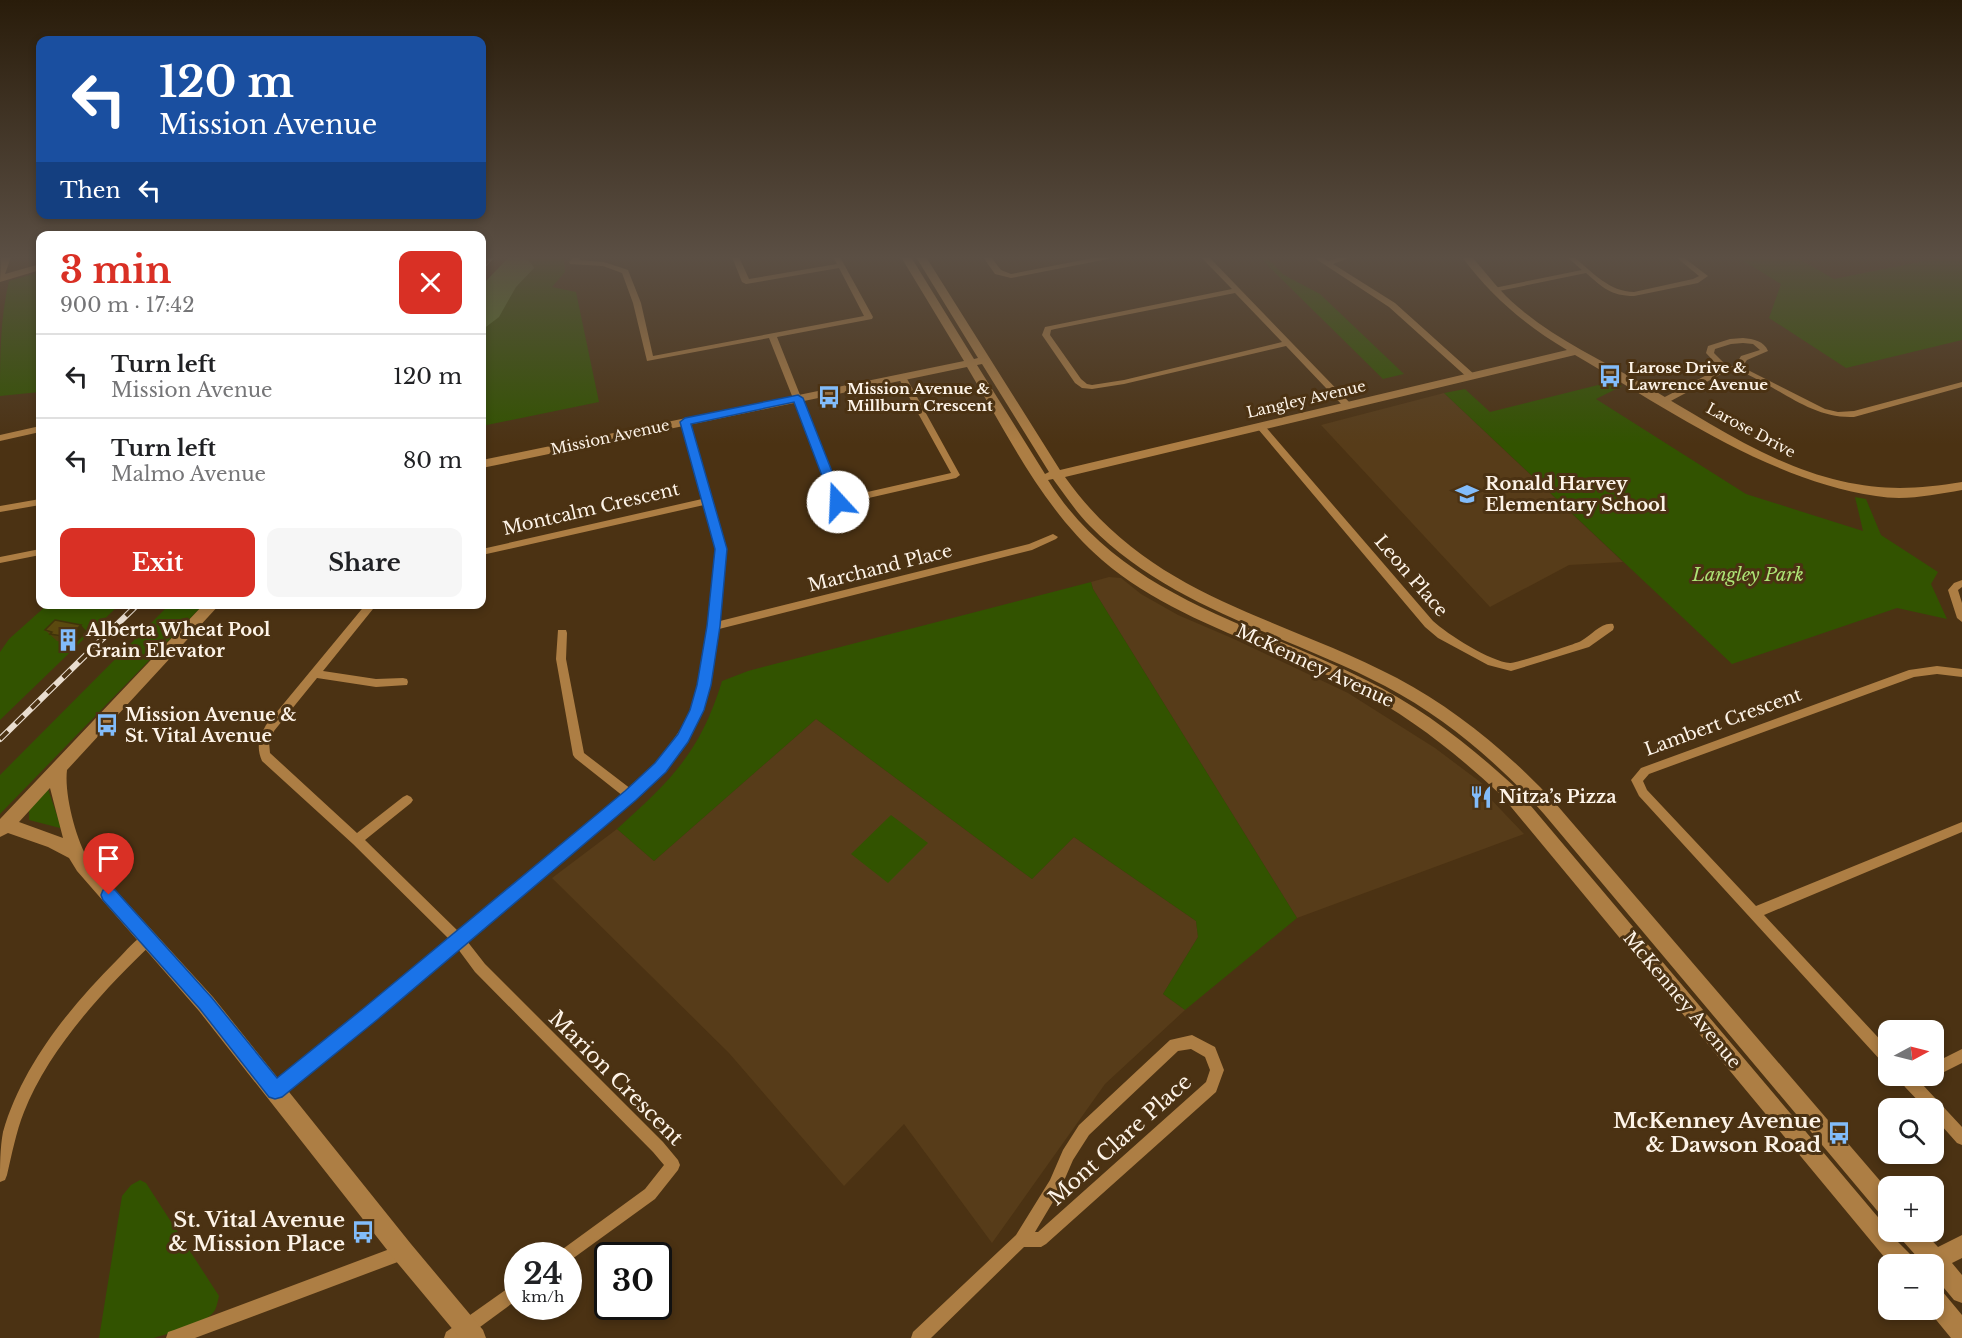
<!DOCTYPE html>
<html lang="en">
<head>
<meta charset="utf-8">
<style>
	body { margin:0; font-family:"Libre Baskerville",serif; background:#f6f6f6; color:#202124; height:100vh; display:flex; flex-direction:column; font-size:22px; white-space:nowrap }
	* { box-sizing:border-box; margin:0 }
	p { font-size:20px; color:#757577 }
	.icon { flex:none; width:33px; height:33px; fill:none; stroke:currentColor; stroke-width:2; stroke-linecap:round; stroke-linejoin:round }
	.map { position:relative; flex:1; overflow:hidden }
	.details { position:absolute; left:36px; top:231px; width:450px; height:378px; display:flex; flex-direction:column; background:#fff; border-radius:12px; box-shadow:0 3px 9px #0003 }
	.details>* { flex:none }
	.top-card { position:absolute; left:36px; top:36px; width:450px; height:183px; border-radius:12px; box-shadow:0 3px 9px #0003; background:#1a4fa0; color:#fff; overflow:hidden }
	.needle { width:39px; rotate:83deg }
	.buttons { position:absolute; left:1878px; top:1020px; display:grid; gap:12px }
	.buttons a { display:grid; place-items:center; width:66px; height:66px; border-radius:12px; background:#fff; box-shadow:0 3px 9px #0003; font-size:30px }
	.speed { position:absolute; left:504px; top:1242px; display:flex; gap:12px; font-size:30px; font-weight:700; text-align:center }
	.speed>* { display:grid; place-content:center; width:78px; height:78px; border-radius:50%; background:#fff; box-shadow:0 3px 9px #0003; line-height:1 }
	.speed small { font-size:15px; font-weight:400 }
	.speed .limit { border:3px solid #111; border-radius:9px; background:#fff; color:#111 }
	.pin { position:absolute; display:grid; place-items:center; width:51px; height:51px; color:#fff; margin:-62px -26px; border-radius:50% 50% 50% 0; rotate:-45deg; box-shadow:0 0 6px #0007 }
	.pin .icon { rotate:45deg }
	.me { position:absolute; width:66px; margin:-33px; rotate:340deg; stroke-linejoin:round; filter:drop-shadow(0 0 4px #0008) }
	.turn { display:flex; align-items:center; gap:21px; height:126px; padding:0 24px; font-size:27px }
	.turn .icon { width:78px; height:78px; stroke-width:2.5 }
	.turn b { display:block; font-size:42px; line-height:51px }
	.then { display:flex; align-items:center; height:57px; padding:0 24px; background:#0003; gap:12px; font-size:22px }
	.round { display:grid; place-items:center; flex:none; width:63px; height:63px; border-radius:12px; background:#f6f6f6 }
	.headline { display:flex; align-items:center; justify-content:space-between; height:102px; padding:0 24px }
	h1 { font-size:36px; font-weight:800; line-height:45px; color:#d93025 }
	.cta { display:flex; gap:12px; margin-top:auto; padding:12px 24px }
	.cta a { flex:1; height:69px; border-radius:12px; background:#d93025; color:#fff; font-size:24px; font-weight:800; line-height:69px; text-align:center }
	.cta a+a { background:#f6f6f6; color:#202124 }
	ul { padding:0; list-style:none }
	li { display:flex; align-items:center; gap:18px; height:84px; padding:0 24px; border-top:2px solid #e0e0e0 }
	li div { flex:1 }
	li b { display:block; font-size:22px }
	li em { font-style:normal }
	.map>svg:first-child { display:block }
	.built { fill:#573c19 }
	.green { fill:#325300 }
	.forest { fill:#547b25 }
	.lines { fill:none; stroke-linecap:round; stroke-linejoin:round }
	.street { fill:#ad7e44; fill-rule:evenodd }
	.secondary { fill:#ad7e44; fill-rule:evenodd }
	.rail-far1-casing { stroke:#e9ddcf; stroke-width:4.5 }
	.rail-casing { stroke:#e9ddcf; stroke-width:6 }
	.rail-far1 { stroke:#4b3213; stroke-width:3; stroke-dasharray:9; stroke-linecap:butt }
	.rail { stroke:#4b3213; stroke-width:4; stroke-dasharray:11; stroke-linecap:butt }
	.wall { fill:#4e3f0d }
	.shaded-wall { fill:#40330a }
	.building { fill:#5b490f; stroke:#40330a; stroke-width:1.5 }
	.route { fill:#1a73e8; stroke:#114b97; stroke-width:1.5 }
	.labels { text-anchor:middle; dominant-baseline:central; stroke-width:6; stroke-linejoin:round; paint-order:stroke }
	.far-poi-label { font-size:15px; font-weight:bold; fill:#fdf3e7; stroke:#4b3213; text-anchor:start }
	.far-street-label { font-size:15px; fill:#fdf3e7; stroke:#4b3213 }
	.poi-label { font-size:18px; font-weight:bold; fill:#fdf3e7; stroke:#4b3213; text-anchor:start }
	.street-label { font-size:18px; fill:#fdf3e7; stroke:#4b3213 }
	.park-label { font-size:18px; font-style:italic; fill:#ade475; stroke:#4b3213 }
	.near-street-label { font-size:21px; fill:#fdf3e7; stroke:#4b3213 }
	.near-poi-label { font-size:21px; font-weight:bold; fill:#fdf3e7; stroke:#4b3213; text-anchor:end }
</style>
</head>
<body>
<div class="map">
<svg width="1962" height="1338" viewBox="0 0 1962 1338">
	<rect width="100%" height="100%" fill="#4b3213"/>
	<g class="built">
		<path d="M1444,393L1623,562L1569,565L1490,607L1321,425Z"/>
		<path d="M1109,577L1121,578L1141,594L1178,615L1234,639L1348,693L1435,748L1483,784L1482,790L1524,834L1297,918L1093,589L1091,582Z"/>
		<path d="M816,719L1032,879L1074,837L1196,921L1198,937L1163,994L1185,1010L1105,1084L992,1243L904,1124L844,1186L729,1053L552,878L617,829L654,861Z"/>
	</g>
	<g class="green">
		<path d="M510,257H564L565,272L552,287L576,292L599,402L482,426V286Z"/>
		<path d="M1259,257H1266L1284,275L1320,294L1404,374L1383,379Z"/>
		<path d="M1737,257H1796L1834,279L1944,257H1962V340L1846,368L1769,318L1781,284Z"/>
		<path d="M40,272V392L0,396C0,356 0,319 9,281Z"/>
		<path d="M1614,381L1622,386L1596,399L1746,494L1863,531L1855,497L1866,499L1881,535L1938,572L1931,584L1947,619L1897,608L1732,664L1444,393L1465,389L1490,412Z"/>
		<path d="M1091,582L1093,589L1297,918L1185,1010L1163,994L1198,937L1196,921L1074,837L1032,879L816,719L654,861L617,829C671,780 700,753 722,681L748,671Z"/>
		<path d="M47,605H119L0,720V652L9,639Z"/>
		<path d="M169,605H203L0,814V775Z"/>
		<path d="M48,789L61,827L60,828L29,820V809Z"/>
		<path d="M891,815L928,843L888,883L851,854Z"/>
		<path d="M140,1180L146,1183L219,1296C218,1300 217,1306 215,1310C205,1326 172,1332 154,1338H99L122,1196L131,1185Z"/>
	</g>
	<path class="forest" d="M509,257C519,257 530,258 534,268L516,287L499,317L482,330C481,313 485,299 484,283Z"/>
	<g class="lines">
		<g class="street">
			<path d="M574,257H581L579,260L604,262L628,270L641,303L653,356L864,316L839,268L746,284L742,282L732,257H739L749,279L837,264L833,257H840L873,317L872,319L777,337L841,498L951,473L898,377L902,375L906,377L960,475L956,478L838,505L835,504L769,338L647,361L633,303L622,273L603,266L570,264L569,262Z"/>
			<path d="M983,257H991L1001,270L1011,274L1098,257H1112L1108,259L1011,278L995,274Z"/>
			<path d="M1201,257H1209L1351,404V408H1345L1286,346L1124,384L1092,389L1082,388L1075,383L1042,335L1045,327L1232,289ZM1235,293L1282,342L1124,380L1092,385L1087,384L1081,379L1050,335L1051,330L1055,329Z"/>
			<path d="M1313,257H1322L1328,261L1341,257H1351L1333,264L1395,303L1475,375V379H1469L1389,307Z"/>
			<path d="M1567,257H1574C1592,272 1610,292 1634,292L1693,279L1699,276L1676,257H1683L1708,276L1698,283L1634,296C1611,296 1602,287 1586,273L1494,292L1490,290L1494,288L1582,270Z"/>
			<path d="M1743,338C1754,339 1764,341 1768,351L1747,360L1742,367L1825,409L1838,412L1854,411L1962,382V387L1854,417C1808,419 1777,384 1736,370L1727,371L1667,403H1661V399L1720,368L1706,353L1708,346L1730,339ZM1743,343L1753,344L1760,350L1741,356L1735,366H1727L1714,353L1715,349L1731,344Z"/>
			<path d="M685,418L689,421L726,549L720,621L1029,544L1053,534L1058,537L1056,539L1032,550L719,629L709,685L696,723L664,771L635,799L467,941L485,964L663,1142L678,1160L680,1165L678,1170L655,1199L568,1262V1256H558L560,1251L645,1189L664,1165L653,1152L475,972L458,949L377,1018L280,1095L275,1097L270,1095L268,1090L270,1085L367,1008L450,940L353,844L262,761C256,747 259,738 266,725L366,604H377L323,671L376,679L403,678L407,679L408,682L407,685L376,687L317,678L274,731L269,742L270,753L357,833L403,797L407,795L411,797L413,800L411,803L365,840L459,932L623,796L575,758L573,755L556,659L558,630H566L567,633L566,659L584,753L631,789L656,765L686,721L699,685L709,626L716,549L704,505L482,555V549L702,499L681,421Z"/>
			<path d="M1261,424L1264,425L1433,621C1447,634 1491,662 1510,663C1516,663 1573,645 1581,641C1591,636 1601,622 1613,624L1614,627L1613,630L1589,647L1511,671L1488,665L1438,638L1425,627L1258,429V425Z"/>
			<path d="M40,426V432L0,441V435Z"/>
			<path d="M40,499V505L0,512V506Z"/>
			<path d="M40,549V555L0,563V557Z"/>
			<path d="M1962,580V587L1958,590L1962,603V622L1957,618L1948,590L1954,583Z"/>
			<path d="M1937,666L1962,669V677L1937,674L1914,677L1649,774L1643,781L1647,790L1756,906L1962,822V832L1764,915L1888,1048V1065L1883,1063L1639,796L1631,780L1641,768L1909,670Z"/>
			<path d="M148,933L153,935L154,939L153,943C105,988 48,1050 24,1112C16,1132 12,1154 7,1175L5,1180L0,1182C0,1166 0,1148 3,1132C22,1066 69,1008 117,960C126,951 136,938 148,933Z"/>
			<path d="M1192,1035L1215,1047L1224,1070L1216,1092L1046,1244L1041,1247H1024L931,1338H911L913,1332L1016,1235L1050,1180L1063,1150L1079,1125L1170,1040ZM1191,1049L1205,1057L1210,1070L1206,1082L1038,1232H1035L1060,1190L1073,1160L1089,1135L1178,1051Z"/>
			<path d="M1962,1049V1063L1934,1077L1931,1076H1934V1063Z"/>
			<path d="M1898,1076H1930L1928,1081L1922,1084L1962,1127V1145L1957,1143L1934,1117V1108H1925L1905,1087Z"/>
			<path d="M403,1244L408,1247L411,1252L408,1257L403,1260L195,1338H166L168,1332L174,1330Z"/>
			<path d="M518,1281V1299L465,1338H444L446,1332Z"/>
		</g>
		<g class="secondary">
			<path d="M1,257H11L5,274L40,264V270L0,282Z"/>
			<path d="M901,257H911L974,359L978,358L916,257H926L1060,470L1567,350C1525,325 1491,296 1462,257H1472C1487,274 1501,293 1518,307C1555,339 1600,359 1641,383C1704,419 1769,465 1841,481C1884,491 1919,489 1962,482V490C1933,495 1905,501 1876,496C1770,481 1666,408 1575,355L1065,477C1150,597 1274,614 1397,678C1457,710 1510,754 1556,804L1888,1190V1217L1880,1214L1544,814C1498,763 1446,718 1385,686C1286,634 1170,608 1090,526C1076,512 1065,495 1053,479L1048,480C1121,597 1251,622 1366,680C1421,707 1469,745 1514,786L1888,1229V1232L1912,1256L1915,1264H1890L1502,796C1458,755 1410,716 1356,689C1273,646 1174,622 1102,560C1042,508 1007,433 967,367L482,468V460L964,361ZM982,364L1049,472L1045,474L977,365Z"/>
			<path d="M204,604H220L67,770C64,794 76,840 89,861L213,997L411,1244L483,1330L486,1338H460L395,1260L199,1011L77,871L69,858L48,847L8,833L0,837V819ZM50,788L63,838L19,822Z"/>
			<path d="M1899,1232H1924L1938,1247L1962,1235V1258L1952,1263L1962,1275V1303L1954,1300L1934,1276V1264H1917L1919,1259L1902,1240Z"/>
			<path d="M1934,1288L1942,1291L1962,1315V1338H1951L1928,1310H1934Z"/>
		</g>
		<g class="rail-far1-casing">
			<path id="rail-far1" d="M482,267L492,257"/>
		</g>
		<g class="rail-casing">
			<path id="rail" d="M0,739L138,604"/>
		</g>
		<use href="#rail-far1" class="rail-far1"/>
		<use href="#rail" class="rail"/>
	</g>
	<path class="wall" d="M45,630L87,632L75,644L57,641Z"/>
	<path class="shaded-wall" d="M81,625L87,632L75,644L68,637Z"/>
	<path class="building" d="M55,620L81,625L68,637L50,634L52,632L45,630Z"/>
	<linearGradient id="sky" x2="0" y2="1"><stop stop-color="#291c0a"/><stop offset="0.58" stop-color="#5b4f44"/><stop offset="1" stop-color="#5b4f44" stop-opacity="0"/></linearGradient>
	<rect width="1962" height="444" fill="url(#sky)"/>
	<path class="route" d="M798,395L803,398L844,502L842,505L838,506L832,502L794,402L691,424L727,549L720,626L711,685L704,710L688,742L666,772L636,800L378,1019L282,1097L275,1099L269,1097L200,1009L103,900L101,895L103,890L109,888L115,890L212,998L277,1078L365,1007L625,791L655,763L678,734L690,710L697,685L707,626L715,549L680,422L685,418Z"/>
	<defs>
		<g id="bus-bare" transform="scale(1.8)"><path d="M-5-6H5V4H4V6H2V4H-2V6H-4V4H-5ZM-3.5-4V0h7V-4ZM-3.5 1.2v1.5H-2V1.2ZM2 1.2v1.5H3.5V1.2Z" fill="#82bcfa" stroke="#4b3213" stroke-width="2.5" paint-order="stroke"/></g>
		<g id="school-bare" transform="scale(1.8)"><path d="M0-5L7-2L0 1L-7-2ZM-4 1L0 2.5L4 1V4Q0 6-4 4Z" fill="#82bcfa" stroke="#4b3213" stroke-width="2.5" paint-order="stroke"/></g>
		<g id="building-bare" transform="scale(1.8)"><path d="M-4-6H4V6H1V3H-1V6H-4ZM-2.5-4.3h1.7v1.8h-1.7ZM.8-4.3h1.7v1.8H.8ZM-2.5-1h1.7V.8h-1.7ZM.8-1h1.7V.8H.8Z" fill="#82bcfa" stroke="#4b3213" stroke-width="2.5" paint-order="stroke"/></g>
		<g id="restaurant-bare" transform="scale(1.8)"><path d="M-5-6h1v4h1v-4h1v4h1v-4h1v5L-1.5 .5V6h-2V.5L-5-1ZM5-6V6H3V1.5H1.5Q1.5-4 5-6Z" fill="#82bcfa" stroke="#4b3213" stroke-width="2.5" paint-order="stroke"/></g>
	</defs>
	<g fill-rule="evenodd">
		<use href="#bus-bare" x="1610" y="376"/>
		<use href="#bus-bare" x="829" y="397"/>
		<use href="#school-bare" x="1467" y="494"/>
		<use href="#building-bare" x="68" y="640"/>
		<use href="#bus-bare" x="107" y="725"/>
		<use href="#restaurant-bare" x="1481" y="797"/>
		<use href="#bus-bare" x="1839" y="1133"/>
		<use href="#bus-bare" x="363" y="1232"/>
	</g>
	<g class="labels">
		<g class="far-poi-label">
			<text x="1628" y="367">Larose Drive &amp;<tspan x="1628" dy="17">Lawrence Avenue</tspan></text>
			<text x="847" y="388">Mission Avenue &amp;<tspan x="847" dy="17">Millburn Crescent</tspan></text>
		</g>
		<g class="far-street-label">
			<text transform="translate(1306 399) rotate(-13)">Langley Avenue</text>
			<text transform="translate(1751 430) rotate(28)">Larose Drive</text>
			<text transform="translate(610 437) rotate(-12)">Mission Avenue</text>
		</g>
		<g class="poi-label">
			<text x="1485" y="484">Ronald Harvey<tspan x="1485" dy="21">Elementary School</tspan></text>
			<text x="86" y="630">Alberta Wheat Pool<tspan x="86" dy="21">Grain Elevator</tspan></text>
			<text x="125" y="715">Mission Avenue &amp;<tspan x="125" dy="21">St. Vital Avenue</tspan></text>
			<text x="1499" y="797">Nitza’s Pizza</text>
		</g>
		<g class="street-label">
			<text transform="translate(591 509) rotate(-13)">Montcalm Crescent</text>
			<text transform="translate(880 568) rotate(-14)">Marchand Place</text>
			<text transform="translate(1411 576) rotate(49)">Leon Place</text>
			<text transform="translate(1315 666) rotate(25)">McKenney Avenue</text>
			<text transform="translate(1723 722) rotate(-20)">Lambert Crescent</text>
			<text transform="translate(1682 1000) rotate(50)">McKenney Avenue</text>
		</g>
		<g class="park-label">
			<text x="1748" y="575">Langley Park</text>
		</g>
		<g class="near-street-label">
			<text transform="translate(616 1078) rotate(45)">Marion Crescent</text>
			<text transform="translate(1120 1140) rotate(-42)">Mont Clare Place</text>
		</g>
		<g class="near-poi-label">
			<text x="1821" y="1121">McKenney Avenue<tspan x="1821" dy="24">&amp; Dawson Road</tspan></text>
			<text x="345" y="1220">St. Vital Avenue<tspan x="345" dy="24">&amp; Mission Place</tspan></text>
		</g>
	</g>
</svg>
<div class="buttons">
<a><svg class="needle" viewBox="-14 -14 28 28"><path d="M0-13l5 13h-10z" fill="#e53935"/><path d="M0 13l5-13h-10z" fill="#757577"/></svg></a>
<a><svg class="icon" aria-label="search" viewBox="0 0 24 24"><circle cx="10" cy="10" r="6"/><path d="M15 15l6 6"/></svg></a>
<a>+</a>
<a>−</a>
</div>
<div class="speed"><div>24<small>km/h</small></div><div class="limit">30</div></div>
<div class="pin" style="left:109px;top:895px;background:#d93025"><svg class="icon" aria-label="arrive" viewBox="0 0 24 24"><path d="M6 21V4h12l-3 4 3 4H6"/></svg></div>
<svg class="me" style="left:838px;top:502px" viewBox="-20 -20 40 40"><circle r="19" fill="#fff"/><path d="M0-13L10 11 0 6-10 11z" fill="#1a73e8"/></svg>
<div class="top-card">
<div class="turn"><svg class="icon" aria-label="left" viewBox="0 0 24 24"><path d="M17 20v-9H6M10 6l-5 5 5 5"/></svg><div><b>120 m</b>Mission Avenue</div></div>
<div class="then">Then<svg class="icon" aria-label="left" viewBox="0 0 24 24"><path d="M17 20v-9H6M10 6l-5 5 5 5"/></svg></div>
</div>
<section class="details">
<div class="headline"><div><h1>3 min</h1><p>900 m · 17:42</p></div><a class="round" style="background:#d93025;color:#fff"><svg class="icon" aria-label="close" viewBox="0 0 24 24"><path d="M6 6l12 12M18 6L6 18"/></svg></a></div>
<ul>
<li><svg class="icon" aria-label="left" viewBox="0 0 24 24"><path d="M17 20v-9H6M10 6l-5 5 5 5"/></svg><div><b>Turn left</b><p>Mission Avenue</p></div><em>120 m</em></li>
<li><svg class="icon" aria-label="left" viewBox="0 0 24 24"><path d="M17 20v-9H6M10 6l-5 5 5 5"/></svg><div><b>Turn left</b><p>Malmo Avenue</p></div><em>80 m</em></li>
</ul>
<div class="cta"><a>Exit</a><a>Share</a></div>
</section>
</div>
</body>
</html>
